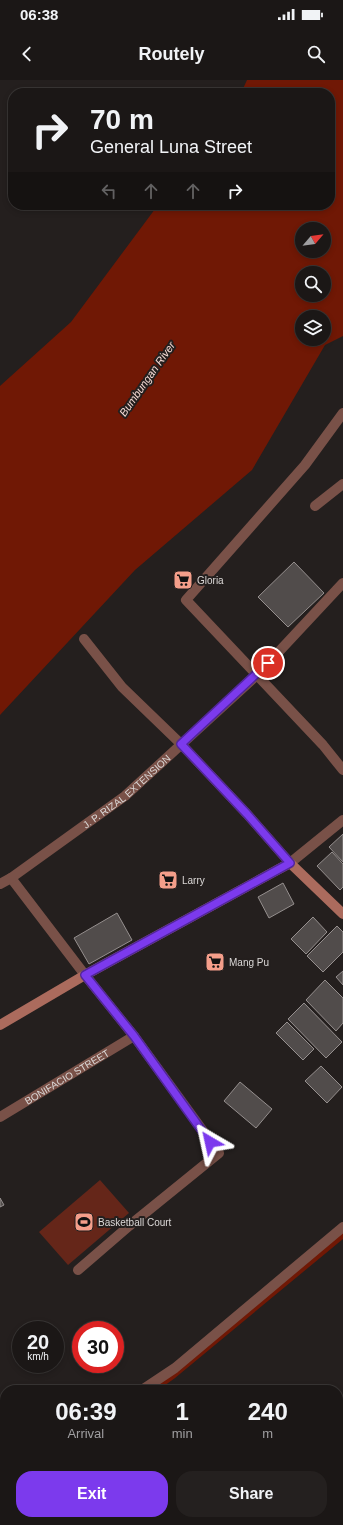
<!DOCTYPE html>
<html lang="en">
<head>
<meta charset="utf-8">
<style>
	body { margin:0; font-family:Helvetica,sans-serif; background:#24201f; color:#f1f3f6; height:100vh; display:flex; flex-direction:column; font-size:15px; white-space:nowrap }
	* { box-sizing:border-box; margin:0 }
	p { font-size:13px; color:#a09fa1 }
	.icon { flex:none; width:22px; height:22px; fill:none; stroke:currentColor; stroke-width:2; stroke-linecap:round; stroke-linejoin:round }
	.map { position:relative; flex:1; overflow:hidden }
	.details { position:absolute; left:0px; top:1305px; width:343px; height:140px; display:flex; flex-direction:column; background:#1b1716; border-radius:16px 16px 0 0; box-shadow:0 2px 6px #0003,0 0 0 1px #393635 }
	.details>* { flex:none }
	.banner { position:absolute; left:8px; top:8px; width:327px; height:122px; border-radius:16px; box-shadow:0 2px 6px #0003,0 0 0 1px #393635; background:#1b1716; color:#f1f3f6; overflow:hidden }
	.needle { width:26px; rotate:61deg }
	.tools { position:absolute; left:295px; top:142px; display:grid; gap:8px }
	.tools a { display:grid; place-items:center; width:36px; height:36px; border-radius:50%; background:#1b1716; box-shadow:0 2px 6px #0003,0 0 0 1px #393635; font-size:20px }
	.speed { position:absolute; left:12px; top:1241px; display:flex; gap:8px; font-size:20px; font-weight:700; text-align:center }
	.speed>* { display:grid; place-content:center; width:52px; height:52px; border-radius:50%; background:#1b1716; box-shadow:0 2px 6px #0003,0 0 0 1px #393635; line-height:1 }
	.speed small { font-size:10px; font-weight:400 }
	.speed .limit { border:6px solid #d22; background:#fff; color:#111 }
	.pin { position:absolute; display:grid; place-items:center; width:34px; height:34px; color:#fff; margin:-17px; border:2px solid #fff; border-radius:50%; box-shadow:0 1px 4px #0007 }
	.me { position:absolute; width:44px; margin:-22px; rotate:324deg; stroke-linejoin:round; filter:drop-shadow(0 0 3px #0008) }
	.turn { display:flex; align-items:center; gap:14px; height:84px; padding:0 16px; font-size:18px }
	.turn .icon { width:52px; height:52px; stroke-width:2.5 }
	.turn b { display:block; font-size:28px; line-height:34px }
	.lanes { display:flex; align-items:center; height:38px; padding:0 16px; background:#0003; justify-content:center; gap:20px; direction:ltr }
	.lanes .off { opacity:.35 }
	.eta { display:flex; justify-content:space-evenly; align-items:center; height:68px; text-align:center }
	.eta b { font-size:24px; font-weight:700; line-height:28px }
	.action { display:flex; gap:8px; margin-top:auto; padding:8px 16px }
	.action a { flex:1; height:46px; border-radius:16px; background:#7c3aed; color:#fff; font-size:16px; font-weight:700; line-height:46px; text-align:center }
	.action a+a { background:#24201f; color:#f1f3f6 }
	.status { display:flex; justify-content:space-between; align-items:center; height:28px; padding:0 20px; background:#1b1716; direction:ltr }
	.status svg { height:11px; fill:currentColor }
	header { display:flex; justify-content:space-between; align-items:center; height:52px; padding:0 16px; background:#1b1716; font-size:18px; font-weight:700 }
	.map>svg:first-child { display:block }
	.green { fill:#652619 }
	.water { fill:#701805; fill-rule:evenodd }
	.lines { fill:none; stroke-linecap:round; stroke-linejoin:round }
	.stream { stroke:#701805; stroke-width:6 }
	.building { fill:#514c4b; stroke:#958f8e }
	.street { stroke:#795148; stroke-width:10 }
	.secondary { stroke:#ab6b5d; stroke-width:10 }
	.route-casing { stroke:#51269a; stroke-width:10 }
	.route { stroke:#7c3aed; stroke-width:7 }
	.labels { text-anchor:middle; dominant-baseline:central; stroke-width:4; stroke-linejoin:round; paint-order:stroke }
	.poi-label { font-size:10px; fill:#dbd8d7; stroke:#241f1e; text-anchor:start }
	.street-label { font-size:10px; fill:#dbd8d7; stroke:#241f1e }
	.water-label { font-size:11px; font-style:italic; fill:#f6dbd5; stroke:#241f1e }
</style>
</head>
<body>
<div class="status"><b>06:38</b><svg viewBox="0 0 49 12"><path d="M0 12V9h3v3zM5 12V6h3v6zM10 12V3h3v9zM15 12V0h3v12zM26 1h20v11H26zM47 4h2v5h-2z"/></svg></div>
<header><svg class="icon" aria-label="back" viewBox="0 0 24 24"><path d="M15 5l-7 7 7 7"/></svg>Routely<svg class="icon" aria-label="search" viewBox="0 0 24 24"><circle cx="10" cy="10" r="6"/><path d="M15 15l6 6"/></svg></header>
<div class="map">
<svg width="343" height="1445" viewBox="0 0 343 1445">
	<rect width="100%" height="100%" fill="#241f1e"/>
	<path class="green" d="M100,1100L129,1133L68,1185L39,1152Z"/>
	<path class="water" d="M247,0H343V256L325,265L252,390L135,490L0,635V306L71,242L158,125H330V13H241ZM302,149H324V171H302ZM302,193H324V215H302ZM302,237H324V259H302Z"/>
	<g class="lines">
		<g class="stream">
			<path d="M153,1310L174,1295L343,1155"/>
			<path d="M0,1413L5,1410"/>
		</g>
	</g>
	<g class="building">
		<path d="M294,482L324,513L288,547L258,517Z"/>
		<path d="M343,754V782L329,767Z"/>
		<path d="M332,772L343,784V807L340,810L317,786Z"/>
		<path d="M283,803L294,824L269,838L258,817Z"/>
		<path d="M117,833L132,860L89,884L74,858Z"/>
		<path d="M313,837L327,852L306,874L291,859Z"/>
		<path d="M337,846L343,852V872L323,892L307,876Z"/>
		<path d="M343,891V905L336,897Z"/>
		<path d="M325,900L343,918V943L336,951L306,920Z"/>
		<path d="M304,923L342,962L326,978L288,939Z"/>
		<path d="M287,942L314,969L303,980L276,953Z"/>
		<path d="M321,986L342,1007L327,1023L305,1001Z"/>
		<path d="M240,1002L272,1029L256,1048L224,1021Z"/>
		<path d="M0,1118L4,1125L0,1127Z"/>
	</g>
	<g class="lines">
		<g class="street">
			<path d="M343,333L305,385L186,520L323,665L343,690"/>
			<path d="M315,426L343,404"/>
			<path d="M84,559L122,607L181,664L247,734L290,783L343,740"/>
			<path d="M11,798L85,895L134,956L219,1073L129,1146L78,1190"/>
			<path id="s1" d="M0,804L11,798L125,716L257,595L343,503"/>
			<path id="s2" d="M0,1037L134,956"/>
			<path d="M142,1310L175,1288L343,1147"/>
			<path d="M0,1402L5,1399"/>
		</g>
		<path class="secondary" d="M0,945L85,895L290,783L343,834"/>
	</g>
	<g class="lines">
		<g class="route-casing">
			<path id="route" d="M210,1062L134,956L85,895L290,783L247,734L181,664L268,583"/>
		</g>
		<use href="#route" class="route"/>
	</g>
	<defs>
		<g id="supermarket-square" transform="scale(1)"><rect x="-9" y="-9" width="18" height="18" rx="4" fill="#f49e8a" stroke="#241f1e"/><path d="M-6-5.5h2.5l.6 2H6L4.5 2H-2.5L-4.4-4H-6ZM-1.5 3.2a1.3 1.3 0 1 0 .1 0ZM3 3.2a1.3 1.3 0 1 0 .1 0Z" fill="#111"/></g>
		<g id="stadium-square" transform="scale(1)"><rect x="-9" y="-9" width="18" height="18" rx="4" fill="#f49e8a" stroke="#241f1e"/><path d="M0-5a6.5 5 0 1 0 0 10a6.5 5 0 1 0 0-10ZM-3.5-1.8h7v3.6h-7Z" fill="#111"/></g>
	</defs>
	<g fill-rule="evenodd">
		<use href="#supermarket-square" x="183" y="500"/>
		<use href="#supermarket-square" x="168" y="800"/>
		<use href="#supermarket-square" x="215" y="882"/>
		<use href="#stadium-square" x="84" y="1142"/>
	</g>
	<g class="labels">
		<g class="poi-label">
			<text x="197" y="500">Gloria</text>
			<text x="182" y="800">Larry</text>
			<text x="229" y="882">Mang Pu</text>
			<text x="98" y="1142">Basketball Court</text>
		</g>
		<g class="street-label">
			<text stroke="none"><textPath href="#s1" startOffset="157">J. P. RIZAL EXTENSION</textPath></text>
			<text stroke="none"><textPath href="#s2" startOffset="78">BONIFACIO STREET</textPath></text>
		</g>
		<g class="water-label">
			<text transform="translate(147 299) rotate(-55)">Bumbungan River</text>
		</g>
	</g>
</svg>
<div class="tools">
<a><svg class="needle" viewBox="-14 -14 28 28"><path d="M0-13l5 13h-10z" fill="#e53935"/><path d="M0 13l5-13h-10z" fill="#a09fa1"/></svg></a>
<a><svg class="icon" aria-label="search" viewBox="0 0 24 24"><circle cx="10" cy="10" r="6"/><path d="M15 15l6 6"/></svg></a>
<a><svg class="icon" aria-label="layers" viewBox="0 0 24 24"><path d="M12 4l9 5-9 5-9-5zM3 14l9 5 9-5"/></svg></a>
</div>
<div class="speed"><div>20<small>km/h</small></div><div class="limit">30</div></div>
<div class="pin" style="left:268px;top:583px;background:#d93025"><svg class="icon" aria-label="arrive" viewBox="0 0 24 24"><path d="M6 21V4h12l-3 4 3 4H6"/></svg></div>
<svg class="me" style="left:210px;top:1062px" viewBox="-20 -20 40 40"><path d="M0-17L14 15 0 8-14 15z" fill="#7c3aed" stroke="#fff" stroke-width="4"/></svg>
<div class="banner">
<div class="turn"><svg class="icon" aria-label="right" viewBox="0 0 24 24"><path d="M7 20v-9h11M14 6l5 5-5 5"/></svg><div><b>70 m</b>General Luna Street</div></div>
<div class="lanes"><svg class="icon off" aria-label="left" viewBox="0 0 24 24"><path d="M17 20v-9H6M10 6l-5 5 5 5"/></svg><svg class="icon off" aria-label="ahead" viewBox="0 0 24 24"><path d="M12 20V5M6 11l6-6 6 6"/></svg><svg class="icon off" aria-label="ahead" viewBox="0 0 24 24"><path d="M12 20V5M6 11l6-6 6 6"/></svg><svg class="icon" aria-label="right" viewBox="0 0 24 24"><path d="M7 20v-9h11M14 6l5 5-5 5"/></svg></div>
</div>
<section class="details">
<div class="eta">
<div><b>06:39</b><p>Arrival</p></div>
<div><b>1</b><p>min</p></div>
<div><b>240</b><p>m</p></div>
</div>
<div class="action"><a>Exit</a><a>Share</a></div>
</section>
</div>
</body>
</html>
